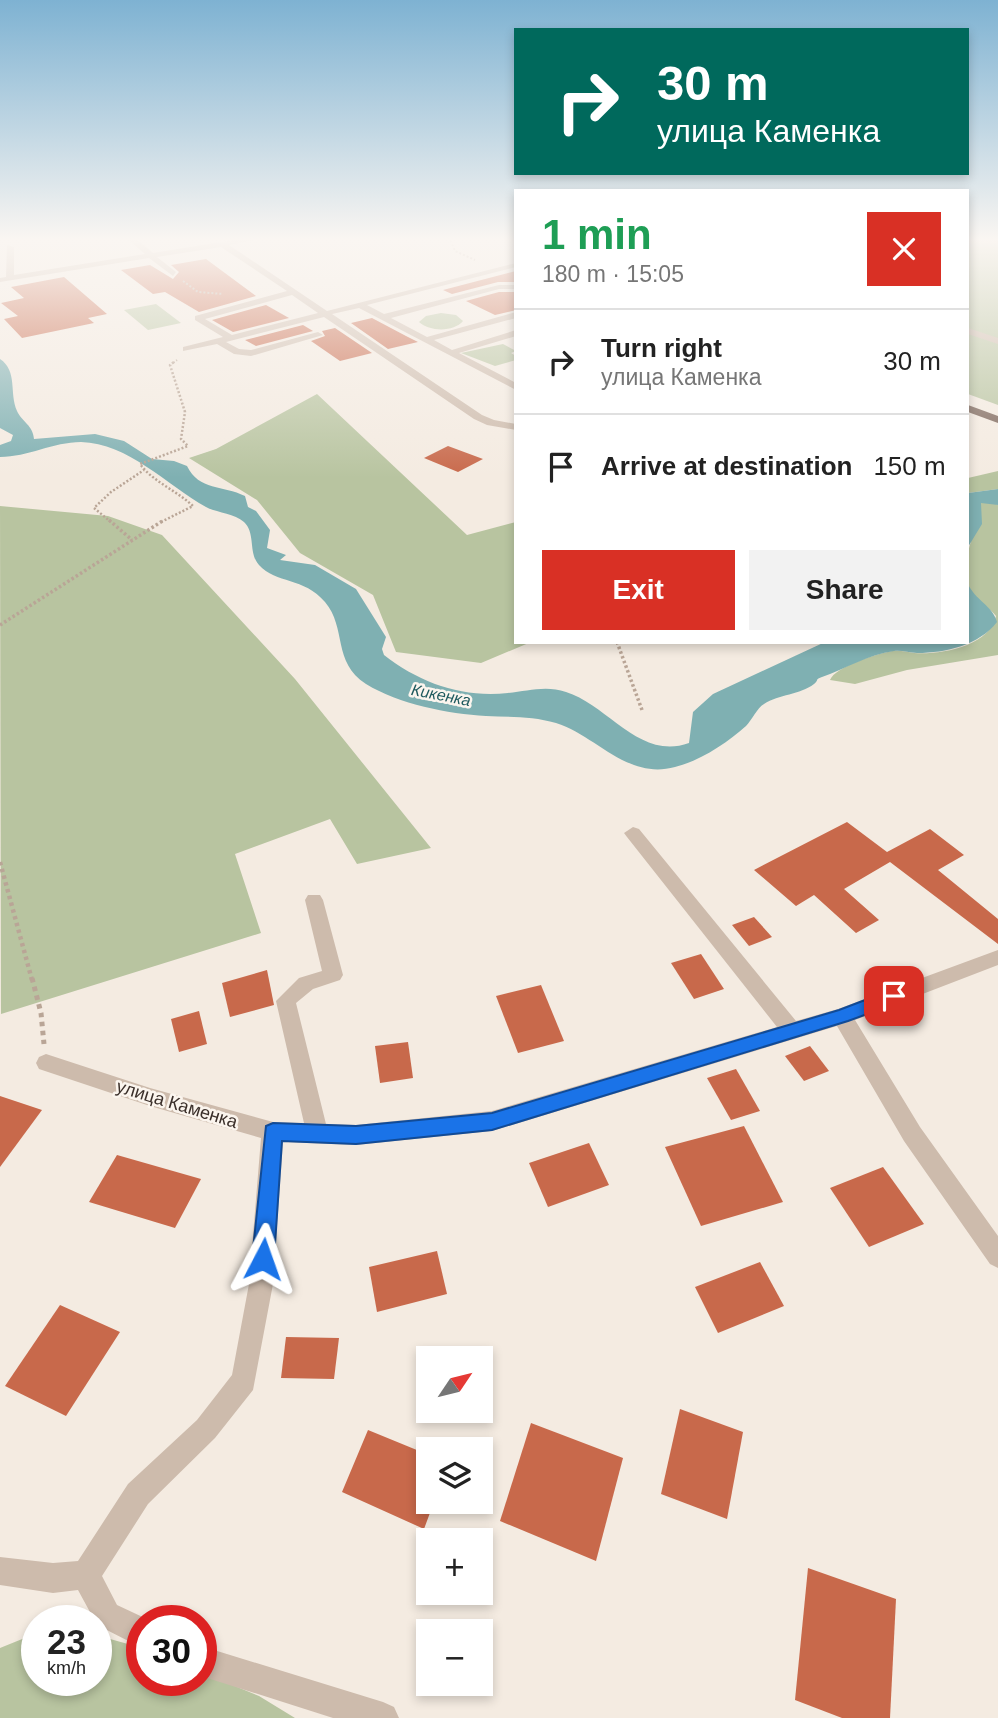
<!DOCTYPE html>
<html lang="en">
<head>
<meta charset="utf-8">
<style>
	body { margin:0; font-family:Arial,sans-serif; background:#f2f2f2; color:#222; height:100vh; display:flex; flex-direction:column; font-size:26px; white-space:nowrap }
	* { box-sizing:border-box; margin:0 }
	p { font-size:23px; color:#767676 }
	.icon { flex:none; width:38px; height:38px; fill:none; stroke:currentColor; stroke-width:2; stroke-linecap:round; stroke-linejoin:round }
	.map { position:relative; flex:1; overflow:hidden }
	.sheet { position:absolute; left:514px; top:189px; width:455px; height:455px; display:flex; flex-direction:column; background:#fff; border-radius:0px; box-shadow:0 4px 10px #0003 }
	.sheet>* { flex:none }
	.guide { position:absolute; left:514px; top:28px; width:455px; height:147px; border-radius:0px; box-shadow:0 4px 10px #0003; background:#00695c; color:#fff; overflow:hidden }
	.needle { width:46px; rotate:55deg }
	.buttons { position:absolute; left:416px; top:1346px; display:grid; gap:14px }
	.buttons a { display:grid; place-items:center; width:77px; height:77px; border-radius:0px; background:#fff; box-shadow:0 4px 10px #0003; font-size:35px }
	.speed { position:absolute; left:21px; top:1605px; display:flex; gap:14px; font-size:35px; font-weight:700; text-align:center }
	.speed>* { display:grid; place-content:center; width:91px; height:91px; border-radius:50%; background:#fff; box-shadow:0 4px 10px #0003; line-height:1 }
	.speed small { font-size:18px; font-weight:400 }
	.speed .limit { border:10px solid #d22; background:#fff; color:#111 }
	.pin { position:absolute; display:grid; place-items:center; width:60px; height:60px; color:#fff; margin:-30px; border-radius:14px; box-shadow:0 4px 10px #0006 }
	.me { position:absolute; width:77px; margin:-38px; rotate:4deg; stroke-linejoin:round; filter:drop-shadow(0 0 5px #0008) }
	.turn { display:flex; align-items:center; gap:24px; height:147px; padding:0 28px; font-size:32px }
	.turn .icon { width:91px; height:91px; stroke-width:2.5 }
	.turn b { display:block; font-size:49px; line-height:60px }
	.round { display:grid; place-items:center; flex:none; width:74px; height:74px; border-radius:0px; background:#f2f2f2 }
	.headline { display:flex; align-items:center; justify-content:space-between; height:119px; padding:0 28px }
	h1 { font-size:42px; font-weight:600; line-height:52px; color:#1e9e55 }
	.cta { display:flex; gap:14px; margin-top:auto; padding:14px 28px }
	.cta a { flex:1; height:80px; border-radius:0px; background:#d93025; color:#fff; font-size:28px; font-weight:600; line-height:80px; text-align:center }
	.cta a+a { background:#f2f2f2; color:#222 }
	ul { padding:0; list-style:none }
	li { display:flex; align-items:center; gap:21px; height:105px; padding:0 28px; border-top:2px solid #e0e0e0 }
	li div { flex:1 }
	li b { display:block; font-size:26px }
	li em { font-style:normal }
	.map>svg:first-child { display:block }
	.green { fill:#b8c4a0 }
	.water { fill:#7fb0b2 }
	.building { fill:#c8694b }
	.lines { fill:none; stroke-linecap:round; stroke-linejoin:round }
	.path-far4 { stroke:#b9a596; stroke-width:2; stroke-dasharray:2 2; stroke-linecap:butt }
	.path-far3 { stroke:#b9a596; stroke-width:2.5; stroke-dasharray:2 2; stroke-linecap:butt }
	.path-far2 { stroke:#b9a596; stroke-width:3.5; stroke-dasharray:2.5 2.5; stroke-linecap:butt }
	.path-far1 { stroke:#b9a596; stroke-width:4.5; stroke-dasharray:3.5 3.5; stroke-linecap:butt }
	.path { stroke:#b9a596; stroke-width:5; stroke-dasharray:4.5 4.5; stroke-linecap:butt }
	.minor { fill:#cdbbac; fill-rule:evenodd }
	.major { fill:#7d675c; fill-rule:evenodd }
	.route { fill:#1a73e8; stroke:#114b97; stroke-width:2 }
	.labels { text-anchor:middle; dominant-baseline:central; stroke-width:5; stroke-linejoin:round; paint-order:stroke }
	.far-water-label { font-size:16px; font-style:italic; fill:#1f5a5e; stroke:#fbf5ee }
	.street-label { font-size:18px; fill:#3b302b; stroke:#fbf5ee }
</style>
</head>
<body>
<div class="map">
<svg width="998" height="1718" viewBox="0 0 998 1718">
	<rect width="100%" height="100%" fill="#f4ebe1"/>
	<g class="green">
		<path d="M968,237L998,240V405L968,394Z"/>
		<path d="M156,304L181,323L148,330L124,310Z"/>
		<path d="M441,313L456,315L463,321C454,332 430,332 419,322L426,316Z"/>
		<path d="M503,344L516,351L511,353L516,356V360L495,366L461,353Z"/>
		<path d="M317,394L467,535L516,522V642H531L481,663L396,652L373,595L300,553L257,500L189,458L216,449Z"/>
		<path d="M998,471V489L968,493V478Z"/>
		<path d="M991,502L998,505V655L907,670L855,684L830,680C836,666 877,654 892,651C900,650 907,652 914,653C941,655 990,646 996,616C990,608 982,605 975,598C952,573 978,531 981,503Z"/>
		<path d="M0,506L108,516L162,535L295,679L431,848L357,864L330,819L235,854L261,933L1,1014Z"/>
		<path d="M37,1633V1680H96V1635L142,1648V1680H201V1672L259,1696L295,1718H0V1648Z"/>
	</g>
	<g class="water">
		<path d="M0,359C18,371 9,393 17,411C22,422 33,425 34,439L95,434L124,441L152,459L174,461L187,466C199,491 223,485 245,496L248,507L256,511L270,530L267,548L286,555L280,560L315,565L356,589L386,637L382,649L384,655C420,683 462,698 508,693C528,691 546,685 566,692C608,705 640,761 689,743L693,712L713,694L825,642H968V584C975,600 993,606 997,622C979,645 946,653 917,653C909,653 902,650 894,651C869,654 845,669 822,677C814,680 820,679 814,684C800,695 779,694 764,704C757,708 752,720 746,726C727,743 700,761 675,767C627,780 597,736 556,723C533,716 510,717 486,716C448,714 399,704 366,684C332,662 347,628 325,602C304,577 276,584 259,565C248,553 256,533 244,522C234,513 217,513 206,507C167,485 128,443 81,442C53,442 28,457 0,457V445L11,441L13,435L0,428Z"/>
		<path d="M998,489V505L981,503L982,524L968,547V493Z"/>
	</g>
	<g class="building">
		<path d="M206,259L256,296L199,312L165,292L153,294L121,270L150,265L173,279L179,272L171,265Z"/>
		<path d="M516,271V282H498L452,294L443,290Z"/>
		<path d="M64,277L107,314L88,318L94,323L22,338L4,319L18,316L1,303L24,298L11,287Z"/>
		<path d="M499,292H516V310L495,315L466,301Z"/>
		<path d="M266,305L289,318L233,332L212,320Z"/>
		<path d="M372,318L406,336L418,342L388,349L351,323Z"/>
		<path d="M303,325L313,331L256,346L245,340Z"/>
		<path d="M335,328L372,353L340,361L311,341L325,336L322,331Z"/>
		<path d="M448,446L483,459L458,472L424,458Z"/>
		<path d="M847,822L887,852L930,829L964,855L938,870L998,919V944L890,862L844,889L879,920L856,933L814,895L796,906L754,870Z"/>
		<path d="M754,917L772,937L749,946L732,925Z"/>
		<path d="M701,954L724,989L694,999L671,963Z"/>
		<path d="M267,970L274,1005L230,1017L222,983Z"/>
		<path d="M541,985L564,1041L518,1053L496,996Z"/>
		<path d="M199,1011L207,1044L179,1052L171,1019Z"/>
		<path d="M408,1042L413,1078L380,1083L375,1046Z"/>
		<path d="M810,1046L829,1071L804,1081L785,1056Z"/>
		<path d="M736,1069L760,1111L731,1120L707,1078Z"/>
		<path d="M0,1096L42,1110L0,1167Z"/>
		<path d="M744,1126L783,1202L701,1226L665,1147Z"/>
		<path d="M589,1143L609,1185L548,1207L529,1163Z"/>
		<path d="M117,1155L201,1179L175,1228L89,1202Z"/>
		<path d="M883,1167L924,1224L869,1247L830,1188Z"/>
		<path d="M437,1251L447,1294L377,1312L369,1267Z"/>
		<path d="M760,1262L784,1306L718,1333L695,1287Z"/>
		<path d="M60,1305L120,1332L66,1416L5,1386Z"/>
		<path d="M286,1337L339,1338L334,1379L281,1378Z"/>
		<path d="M680,1409L743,1432L727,1519L661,1494Z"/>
		<path d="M531,1423L623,1458L596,1561L500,1521Z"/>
		<path d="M368,1430L429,1455V1502H434L424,1529L342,1492Z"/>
		<path d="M808,1568L896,1599L890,1718H842L795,1700Z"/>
	</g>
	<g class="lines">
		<g class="path-far4">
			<path d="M449,237L455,251L475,260"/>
			<path d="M183,281L198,292L223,294"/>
			<path d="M173,363L177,360"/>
		</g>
		<g class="path-far3">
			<path d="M111,522L94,508L111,492L144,470"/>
			<path d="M161,522L193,506C176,490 153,482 140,464L188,446L181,439L185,412L170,365L175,361"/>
		</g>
		<g class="path-far2">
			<path d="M109,520L132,540"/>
			<path d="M0,625L164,520"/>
			<path d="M617,642L642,710"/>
		</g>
		<path class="path-far1" d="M0,862L32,980"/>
		<path class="path" d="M32,978L41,1013L44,1044"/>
		<g class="minor">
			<path d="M125,237H134L153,253L252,237H270L229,245L327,311L516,263V267L367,305L384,314L499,285H516V289H499L391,318L427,337L516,312V318L434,340L452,350L516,330V336L459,353L516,383V390L359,308L332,314L482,415L494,420L516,424V430L487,425L474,419L324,317L226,342L239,349L251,350L318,332L323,335L251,356L234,354L217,344L183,351V347L223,337L195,320V316L287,291L221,247L157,257L176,272L173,276L149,258L0,282V278L6,277L7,245L14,247V275L145,254ZM292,295L318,313L232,335L205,319Z"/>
			<path d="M968,238L998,239V243L968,242Z"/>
			<path d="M968,328L998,338V344L968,334Z"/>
			<path d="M633,827L639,829L796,1021L838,1009L998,950V965L855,1020L920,1127L998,1236V1268L990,1264L904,1141L837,1026L492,1131L356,1145L283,1142L273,1284L253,1390L215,1438L148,1504L102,1576L117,1605L149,1620H142V1648L97,1625L78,1590L53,1593L0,1585V1557L53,1563L78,1561L128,1484L197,1420L232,1375L249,1284L261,1138L150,1106L39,1069L36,1063L39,1057L46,1054L150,1088L273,1122L304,1123L276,1001L299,978L322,971L305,900L308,895H320L323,900L343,975L340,980L313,989L296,1003L326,1124L356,1125L492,1111L777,1027L627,837L624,833Z"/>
			<path d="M201,1646L383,1702L394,1707L399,1718H333L201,1676Z"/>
		</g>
		<path class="major" d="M968,405L998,416V423L968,412Z"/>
	</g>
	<linearGradient id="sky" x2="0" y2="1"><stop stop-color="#7eb2d2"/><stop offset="0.5" stop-color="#faf6f2"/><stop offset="1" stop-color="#faf6f2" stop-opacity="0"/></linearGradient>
	<rect width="998" height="478" fill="url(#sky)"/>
	<path class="route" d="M894,989L903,996L900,1002L848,1021L492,1130L356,1144L282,1141L274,1259L271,1266L263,1269L256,1266L252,1259L266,1126L273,1123L356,1126L492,1113L839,1010Z"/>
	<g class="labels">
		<g class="far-water-label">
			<text transform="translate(441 695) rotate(11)">Кикенка</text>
		</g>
		<g class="street-label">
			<text transform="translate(177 1104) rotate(17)">улица Каменка</text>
		</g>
	</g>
</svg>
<div class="buttons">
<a><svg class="needle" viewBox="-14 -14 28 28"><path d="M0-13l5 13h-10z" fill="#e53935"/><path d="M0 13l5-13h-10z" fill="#767676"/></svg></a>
<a><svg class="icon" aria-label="layers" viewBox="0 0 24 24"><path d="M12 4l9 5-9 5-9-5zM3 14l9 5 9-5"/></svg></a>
<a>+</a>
<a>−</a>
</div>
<div class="speed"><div>23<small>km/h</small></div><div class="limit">30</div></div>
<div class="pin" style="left:894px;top:996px;background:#d93025"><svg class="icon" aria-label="arrive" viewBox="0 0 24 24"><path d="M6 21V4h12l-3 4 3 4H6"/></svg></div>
<svg class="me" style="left:263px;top:1259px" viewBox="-20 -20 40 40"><path d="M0-17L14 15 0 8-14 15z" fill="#1a73e8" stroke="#fff" stroke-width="4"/></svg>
<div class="guide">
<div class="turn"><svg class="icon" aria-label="right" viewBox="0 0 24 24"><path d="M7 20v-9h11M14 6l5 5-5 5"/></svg><div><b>30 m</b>улица Каменка</div></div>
</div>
<section class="sheet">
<div class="headline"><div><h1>1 min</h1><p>180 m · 15:05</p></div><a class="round" style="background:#d93025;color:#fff"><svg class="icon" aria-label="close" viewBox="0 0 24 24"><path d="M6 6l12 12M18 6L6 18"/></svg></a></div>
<ul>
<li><svg class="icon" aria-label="right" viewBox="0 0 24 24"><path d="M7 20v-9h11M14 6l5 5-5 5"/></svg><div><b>Turn right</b><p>улица Каменка</p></div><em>30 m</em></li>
<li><svg class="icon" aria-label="arrive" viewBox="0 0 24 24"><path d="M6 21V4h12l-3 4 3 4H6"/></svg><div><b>Arrive at destination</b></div><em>150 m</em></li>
</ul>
<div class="cta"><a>Exit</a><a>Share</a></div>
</section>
</div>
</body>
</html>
